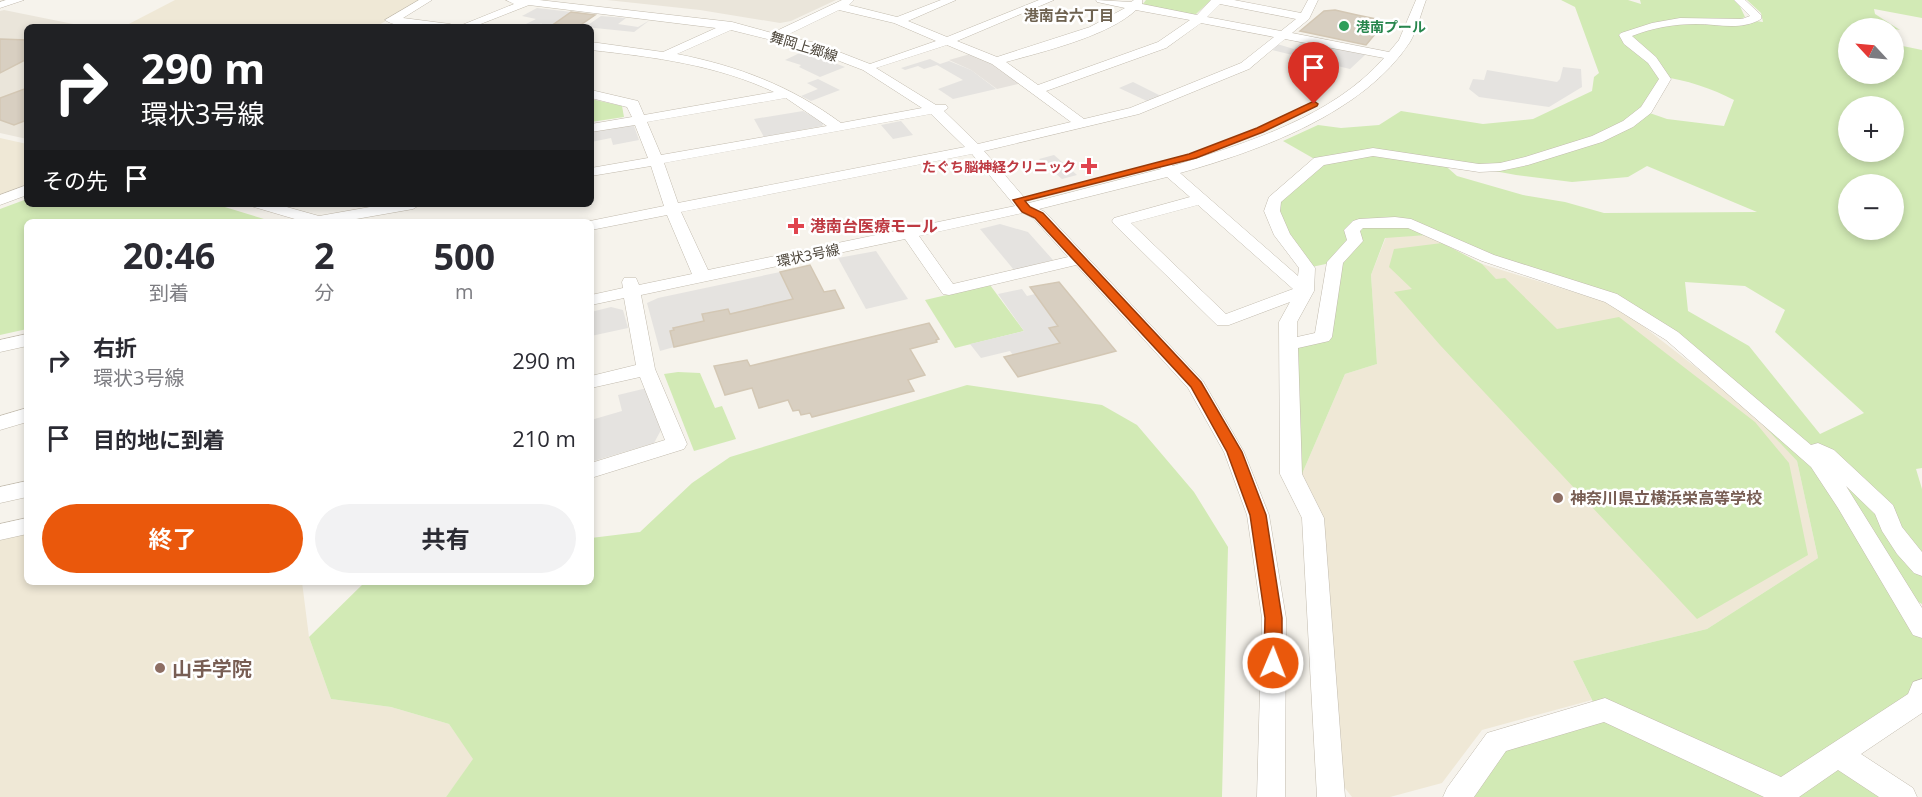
<!DOCTYPE html>
<html lang="ja">
<head>
<meta charset="utf-8">
<style>
	body { margin:0; font-family:"Open Sans","Noto Sans JP",sans-serif; background:#f2f2f3; color:#2b2b33; height:100vh; display:flex; flex-direction:column; font-size:22px; white-space:nowrap }
	* { box-sizing:border-box; margin:0 }
	p { font-size:20px; color:#7c7c81 }
	.icon { flex:none; width:33px; height:33px; fill:none; stroke:currentColor; stroke-width:2; stroke-linecap:round; stroke-linejoin:round }
	.map { position:relative; flex:1; overflow:hidden }
	.panel { position:absolute; left:24px; top:219px; width:570px; height:366px; display:flex; flex-direction:column; background:#fff; border-radius:9px; box-shadow:0 3px 9px #0003 }
	.panel>* { flex:none }
	.guide { position:absolute; left:24px; top:24px; width:570px; height:183px; border-radius:9px; box-shadow:0 3px 9px #0003; background:#202124; color:#fff; overflow:hidden }
	.needle { width:39px; rotate:296deg }
	.buttons { position:absolute; left:1838px; top:18px; display:grid; gap:12px }
	.buttons a { display:grid; place-items:center; width:66px; height:66px; border-radius:50%; background:#fff; box-shadow:0 3px 9px #0003; font-size:30px }
	.pin { position:absolute; display:grid; place-items:center; width:51px; height:51px; color:#fff; margin:-62px -26px; border-radius:50% 50% 50% 0; rotate:-45deg; box-shadow:0 0 6px #0007 }
	.pin .icon { rotate:45deg }
	.me { position:absolute; width:66px; margin:-33px; rotate:1deg; stroke-linejoin:round; filter:drop-shadow(0 0 4px #0008) }
	.turn { display:flex; align-items:center; gap:21px; height:126px; padding:0 18px; font-size:27px }
	.turn .icon { width:78px; height:78px; stroke-width:2.5 }
	.turn b { display:block; font-size:42px; line-height:51px }
	.then { display:flex; align-items:center; height:57px; padding:0 18px; background:#0003; gap:12px; font-size:22px }
	.eta { display:flex; justify-content:space-evenly; align-items:center; height:102px; text-align:center }
	.eta b { font-size:36px; font-weight:700; line-height:42px }
	.button { display:flex; gap:12px; margin-top:auto; padding:12px 18px }
	.button a { flex:1; height:69px; border-radius:36px; background:#ea580c; color:#fff; font-size:24px; font-weight:700; line-height:69px; text-align:center }
	.button a+a { background:#f2f2f3; color:#2b2b33 }
	ul { padding:0; list-style:none }
	li { display:flex; align-items:center; gap:18px; height:78px; padding:0 18px }
	li div { flex:1 }
	li b { display:block; font-size:22px }
	li em { font-style:normal }
	.map>svg:first-child { display:block }
	.residential { fill:#eae5da }
	.industrial { fill:#e6e2dd }
	.education { fill:#efe8d6 }
	.green { fill:#d2eab5; fill-rule:evenodd }
	.parking { fill:#e5e3e0 }
	.building { fill:#d8cfc1; stroke:#d3c7b4; stroke-width:1.5 }
	.lines { fill:none; stroke-linecap:round; stroke-linejoin:round }
	.minor-casing { stroke:#c2bbae; stroke-width:1 }
	.minor { fill:#fff; fill-rule:evenodd }
	.route { fill:#ea580c; stroke:#983908; stroke-width:1.5 }
	.leisure-dot { fill:#2e9e5b; stroke:#fff; stroke-width:2 }
	.health-dot { fill:#e0444e; stroke:#fff; stroke-width:2 }
	.education-dot { fill:#8d6e63; stroke:#fff; stroke-width:2 }
	.labels { text-anchor:middle; dominant-baseline:central; stroke-width:5; stroke-linejoin:round; paint-order:stroke }
	.far-leisure-label { font-size:14px; font-weight:bold; fill:#27864d; stroke:#fff; text-anchor:start }
	.far-street-label { font-size:14px; fill:#4b4439; stroke:#fff }
	.far-health-label { font-size:14px; font-weight:bold; fill:#be3a42; stroke:#fff; text-anchor:end }
	.far-neighbourhood-label { font-size:15px; font-weight:bold; fill:#6e6250; stroke:#fff }
	.health-label { font-size:16px; font-weight:bold; fill:#be3a42; stroke:#fff; text-anchor:start }
	.education-label { font-size:16px; font-weight:bold; fill:#785e54; stroke:#fff; text-anchor:start }
	.near-education-label { font-size:20px; font-weight:bold; fill:#785e54; stroke:#fff; text-anchor:start }
</style>
</head>
<body>
<div class="map">
<svg width="1922" height="797" viewBox="0 0 1922 797">
	<rect width="100%" height="100%" fill="#f6f3ec"/>
	<g class="residential">
		<path d="M607,0H836L791,21L780,23L700,10Z"/>
		<path d="M4,10L88,27H27V139L0,133V11Z"/>
	</g>
	<path class="industrial" d="M970,54L992,62L1022,83L997,89L971,70L949,60Z"/>
	<g class="education">
		<path d="M175,0H424L375,27H123Z"/>
		<path d="M0,138L27,144V187L0,197Z"/>
		<path d="M1428,235L1482,264L1616,305L1752,411L1797,461L1818,558L1707,629L1573,661L1592,700L1482,730L1442,783L1390,797H1352L1344,787L1321,521L1302,474L1345,374L1377,364L1371,275L1386,237Z"/>
		<path d="M27,533V582H302L309,637L331,699L391,707L449,724L474,759L446,797H0V540Z"/>
	</g>
	<g class="green">
		<path d="M1146,0H1211L1196,14L1192,15L1146,6L1143,4Z"/>
		<path d="M1561,0H1628L1641,4L1640,0H1737L1745,17L1740,19L1763,22L1761,13L1747,0H1922V18L1874,9L1875,14L1900,30L1857,22L1859,28H1848V74H1893V44L1922,50V468L1916,469L1922,489V604L1898,591L1922,628V690L1838,754L1902,797H1457L1497,742L1598,712L1573,661L1707,629L1818,558L1797,461L1686,343L1615,301L1428,235L1385,238L1371,275L1377,364L1345,374L1302,474L1290,458L1287,342L1323,337L1335,262L1307,268L1282,235L1274,200L1318,161L1283,141L1318,125L1341,128L1379,125L1401,111L1483,124L1533,119L1592,91L1594,77L1599,73L1575,7ZM1661,77C1685,79 1713,89 1734,100L1724,126L1667,119L1641,110ZM1848,106H1893V152H1848ZM1440,161L1516,175L1572,182L1628,177L1647,166L1757,212L1604,213L1565,202L1523,195L1457,176ZM1848,184H1893V230H1848ZM1685,282L1745,286L1785,310L1775,332L1864,413L1820,434L1749,346L1688,311Z"/>
		<path d="M591,99L622,106L624,117L591,122Z"/>
		<path d="M27,199V204H215L274,222H27V329L0,335V209Z"/>
		<path d="M1442,243L1482,264L1496,279L1505,278L1557,329L1619,317L1755,422L1789,463L1808,555L1697,619L1440,345L1394,292L1412,289L1389,267L1394,249Z"/>
		<path d="M990,285L1024,331L955,348L925,300Z"/>
		<path d="M678,372L700,373L715,408L722,406L736,439L694,451L664,374Z"/>
		<path d="M967,385L1102,405L1137,425L1194,492L1228,547L1222,797H446L473,759L449,724L391,707L331,699L309,637L365,582H591V538L640,532L692,483L730,457Z"/>
	</g>
	<g class="parking">
		<path d="M537,8L572,12L576,13L555,27L540,25L542,23L537,25L526,24L536,19L522,16Z"/>
		<path d="M601,16L626,18L618,24L638,27L650,20L634,32L585,27Z"/>
		<path d="M1295,39L1361,53L1365,55L1350,69L1272,50L1277,44L1294,49L1301,43L1294,41Z"/>
		<path d="M804,51L845,67L820,77L799,67L801,65L785,60Z"/>
		<path d="M930,59L940,64L949,61L971,70L996,89L953,99L938,89L963,80L937,65L924,69L918,66L905,70L901,68Z"/>
		<path d="M1563,67L1581,69L1582,87L1549,107L1479,97L1469,89L1473,79L1484,80L1487,70L1557,82L1560,79Z"/>
		<path d="M818,79L840,90L811,101L801,96L818,89L807,83Z"/>
		<path d="M1133,82L1161,96L1147,101L1119,88Z"/>
		<path d="M803,111L824,123L822,126L764,137L754,119Z"/>
		<path d="M901,121L913,135L893,139L881,125Z"/>
		<path d="M629,124L634,126L639,140L613,145L611,138L591,142V130Z"/>
		<path d="M1054,155L1077,175L1062,179L1039,159Z"/>
		<path d="M1000,224L1028,232L1053,260L1014,270L980,229Z"/>
		<path d="M876,251L908,299L866,309L838,258Z"/>
		<path d="M780,272L793,299L730,314L727,309L717,311L711,318L709,312L702,314L704,321L670,331L674,347L660,351L647,303L658,298Z"/>
		<path d="M1022,289L1027,296L1035,294L1058,326L1049,328L1071,340L1013,355L1010,351L981,358L970,344L1024,331L998,294Z"/>
		<path d="M611,307L623,310L628,328L591,336V312Z"/>
		<path d="M647,388L661,430L654,443L594,461L591,450V420L622,411L618,395Z"/>
	</g>
	<g class="building">
		<path d="M1335,10L1357,15L1386,21L1366,45L1300,31L1324,11Z"/>
		<path d="M571,12L595,15L579,26L554,24Z"/>
		<path d="M0,39L27,40V59L0,73Z"/>
		<path d="M27,88V120L14,125L0,120V98Z"/>
		<path d="M810,265L824,292L835,290L844,308L674,347L670,331L674,330L673,328L704,321L702,314L728,309L730,314L793,299L780,272Z"/>
		<path d="M1059,282L1116,351L1018,377L1004,357L1060,343L1049,328L1058,326L1030,287Z"/>
		<path d="M929,323L939,339L936,340L937,342L910,349L925,375L908,380L914,391L812,417L810,413L801,415L799,410L793,411L788,400L759,408L752,388L725,395L714,366L747,360L750,366Z"/>
	</g>
	<g class="lines">
		<g class="minor-casing">
			<g id="minor">
				<path d="M6,0H24L0,8V2Z"/>
				<path d="M419,0H432L403,18L450,24L456,27C439,27 398,30 385,20Z"/>
				<path d="M506,0H539L732,22L772,33L842,0H854L849,5L897,17L941,0H956L908,21L947,37L1039,0H1054L957,41L997,57L1090,27L1125,8L1097,2L1096,0L1131,2L1134,0H1142V4L1197,15L1211,0H1234L1301,13L1308,0H1318L1309,19L1292,33L1389,52L1399,40L1416,0H1426C1421,13 1417,30 1410,42C1364,113 1259,151 1180,173L1298,276L1299,268L1274,235L1264,211L1269,197L1314,158L1373,148L1479,164L1500,163L1525,157L1592,136L1623,121L1641,107L1659,79L1648,63L1624,44L1619,35L1621,33L1652,23L1680,18L1742,19L1750,16L1734,0H1745L1761,15V19C1740,31 1719,24 1696,24C1674,24 1652,28 1632,36L1656,57L1671,79L1651,113L1633,127L1602,142L1528,165L1500,171L1479,172L1373,156L1324,165L1281,202L1280,211L1290,234L1315,268L1314,291L1297,322V337L1315,333L1327,262L1347,240L1344,230L1353,221L1359,219L1395,217L1411,219L1494,255L1617,294L1678,332L1811,445L1818,443L1834,450L1893,505L1902,527L1922,552V576L1914,573L1897,554L1882,531L1875,514L1846,486L1922,608V638L1913,635L1838,508L1811,467L1666,340L1605,302L1482,261L1408,228H1363L1360,231L1363,241L1343,263L1332,337L1329,341L1298,348L1302,474L1324,518L1345,797H1317L1302,518L1280,474L1279,322L1290,302L1229,325H1217L1114,224L1112,221L1114,218L1190,197L1167,177L1039,209L1045,212L1203,381L1244,452L1269,515L1286,618L1285,797H1257L1262,618L1247,515L1224,452L1188,388L1076,265L949,295L943,294L905,239L641,295L655,369L687,444L684,449L591,478V463L665,440L640,377L591,388V376L636,365L624,298L591,305V295L623,288L622,282L624,278H636L639,285L692,274L667,215L591,230V222H585L664,206L651,166L591,176V168L648,158L635,125L591,132V124L632,117L627,107L591,98V90L638,101L644,115L774,92C717,65 654,57 591,50V42L663,52L716,28L529,5L473,27H457L514,4ZM1220,4L1296,19L1281,31L1207,17ZM839,10L894,23L936,41L870,64L816,43L785,36ZM1136,10L1190,20L1158,42L1038,85L1006,62C1042,52 1109,36 1136,10ZM1201,23L1274,37L1241,63L1130,108L1084,119L1046,91L1166,48ZM731,30L808,49L863,70L922,108L841,123C791,86 738,66 677,54ZM1285,39L1384,58C1332,117 1249,142 1176,165L1173,166L1165,161L1160,162L1158,165L1161,169L1041,200L1029,203L984,151L1139,114L1249,69ZM947,45L992,64L1071,122L978,144L944,111L948,108L946,105H936L876,68ZM786,98L827,126L661,155L647,122ZM931,114L965,147L678,203L664,163ZM972,154L1015,206L708,270L681,212ZM1198,205L1293,289L1226,314L1131,223ZM1023,213L1033,218L1068,257L953,284L919,236Z"/>
				<path d="M27,185V195L0,205V195Z"/>
				<path d="M251,204H276L319,216L387,204H421L413,209L339,222H305L254,207Z"/>
				<path d="M27,334V346L0,352V340Z"/>
				<path d="M27,408V422L0,430V416Z"/>
				<path d="M27,481V497L0,503V487Z"/>
				<path d="M27,518V534L0,540V524Z"/>
				<path d="M1922,679V713L1861,754L1913,788L1917,797H1879L1838,770L1799,797H1764L1604,722L1506,751L1474,797H1443L1447,788L1487,733L1605,698L1781,777L1908,694L1913,682Z"/>
			</g>
		</g>
		<use href="#minor" class="minor"/>
	</g>
	<path class="route" d="M1314,101L1318,104L1317,106L1263,132L1196,158L1025,201L1030,207L1043,213L1201,382L1242,452L1266,515L1282,618V663L1279,668L1273,670L1267,668L1264,663L1265,618L1250,515L1227,452L1191,387L1035,218L1022,212L1013,200L1189,154L1257,128Z"/>
	<circle class="leisure-dot" cx="1344" cy="26" r="6"/>
	<g class="health-dot">
		<path d="M1086 157h6v6h6v6h-6v6h-6v-6h-6v-6h6z"/>
		<path d="M793 217h6v6h6v6h-6v6h-6v-6h-6v-6h6z"/>
	</g>
	<g class="education-dot">
		<circle cx="1558" cy="498" r="6"/>
		<circle cx="160" cy="668" r="6"/>
	</g>
	<g class="labels">
		<g class="far-leisure-label">
			<text x="1356" y="26">港南プール</text>
		</g>
		<g class="far-street-label">
			<text transform="translate(804 46) rotate(17)">舞岡上郷線</text>
			<text transform="translate(808 255) rotate(-12)">環状3号線</text>
		</g>
		<g class="far-health-label">
			<text x="1076" y="166">たぐち脳神経クリニック</text>
		</g>
		<g class="far-neighbourhood-label">
			<text x="1069" y="15">港南台六丁目</text>
		</g>
		<g class="health-label">
			<text x="810" y="226">港南台医療モール</text>
		</g>
		<g class="education-label">
			<text x="1570" y="498">神奈川県立横浜栄高等学校</text>
		</g>
		<g class="near-education-label">
			<text x="172" y="668">山手学院</text>
		</g>
	</g>
</svg>
<div class="buttons">
<a><svg class="needle" viewBox="-14 -14 28 28"><path d="M0-13l5 13h-10z" fill="#e53935"/><path d="M0 13l5-13h-10z" fill="#7c7c81"/></svg></a>
<a>+</a>
<a>−</a>
</div>
<div class="pin" style="left:1314px;top:104px;background:#d93025"><svg class="icon" aria-label="arrive" viewBox="0 0 24 24"><path d="M6 21V4h12l-3 4 3 4H6"/></svg></div>
<svg class="me" style="left:1273px;top:663px" viewBox="-20 -20 40 40"><circle r="17" fill="#ea580c" stroke="#fff" stroke-width="3"/><path d="M0-11L8 9 0 5-8 9z" fill="#fff"/></svg>
<div class="guide">
<div class="turn"><svg class="icon" aria-label="right" viewBox="0 0 24 24"><path d="M7 20v-9h11M14 6l5 5-5 5"/></svg><div><b>290 m</b>環状3号線</div></div>
<div class="then">その先<svg class="icon" aria-label="arrive" viewBox="0 0 24 24"><path d="M6 21V4h12l-3 4 3 4H6"/></svg></div>
</div>
<section class="panel">
<div class="eta">
<div><b>20:46</b><p>到着</p></div>
<div><b>2</b><p>分</p></div>
<div><b>500</b><p>m</p></div>
</div>
<ul>
<li><svg class="icon" aria-label="right" viewBox="0 0 24 24"><path d="M7 20v-9h11M14 6l5 5-5 5"/></svg><div><b>右折</b><p>環状3号線</p></div><em>290 m</em></li>
<li><svg class="icon" aria-label="arrive" viewBox="0 0 24 24"><path d="M6 21V4h12l-3 4 3 4H6"/></svg><div><b>目的地に到着</b></div><em>210 m</em></li>
</ul>
<div class="button"><a>終了</a><a>共有</a></div>
</section>
</div>
</body>
</html>
